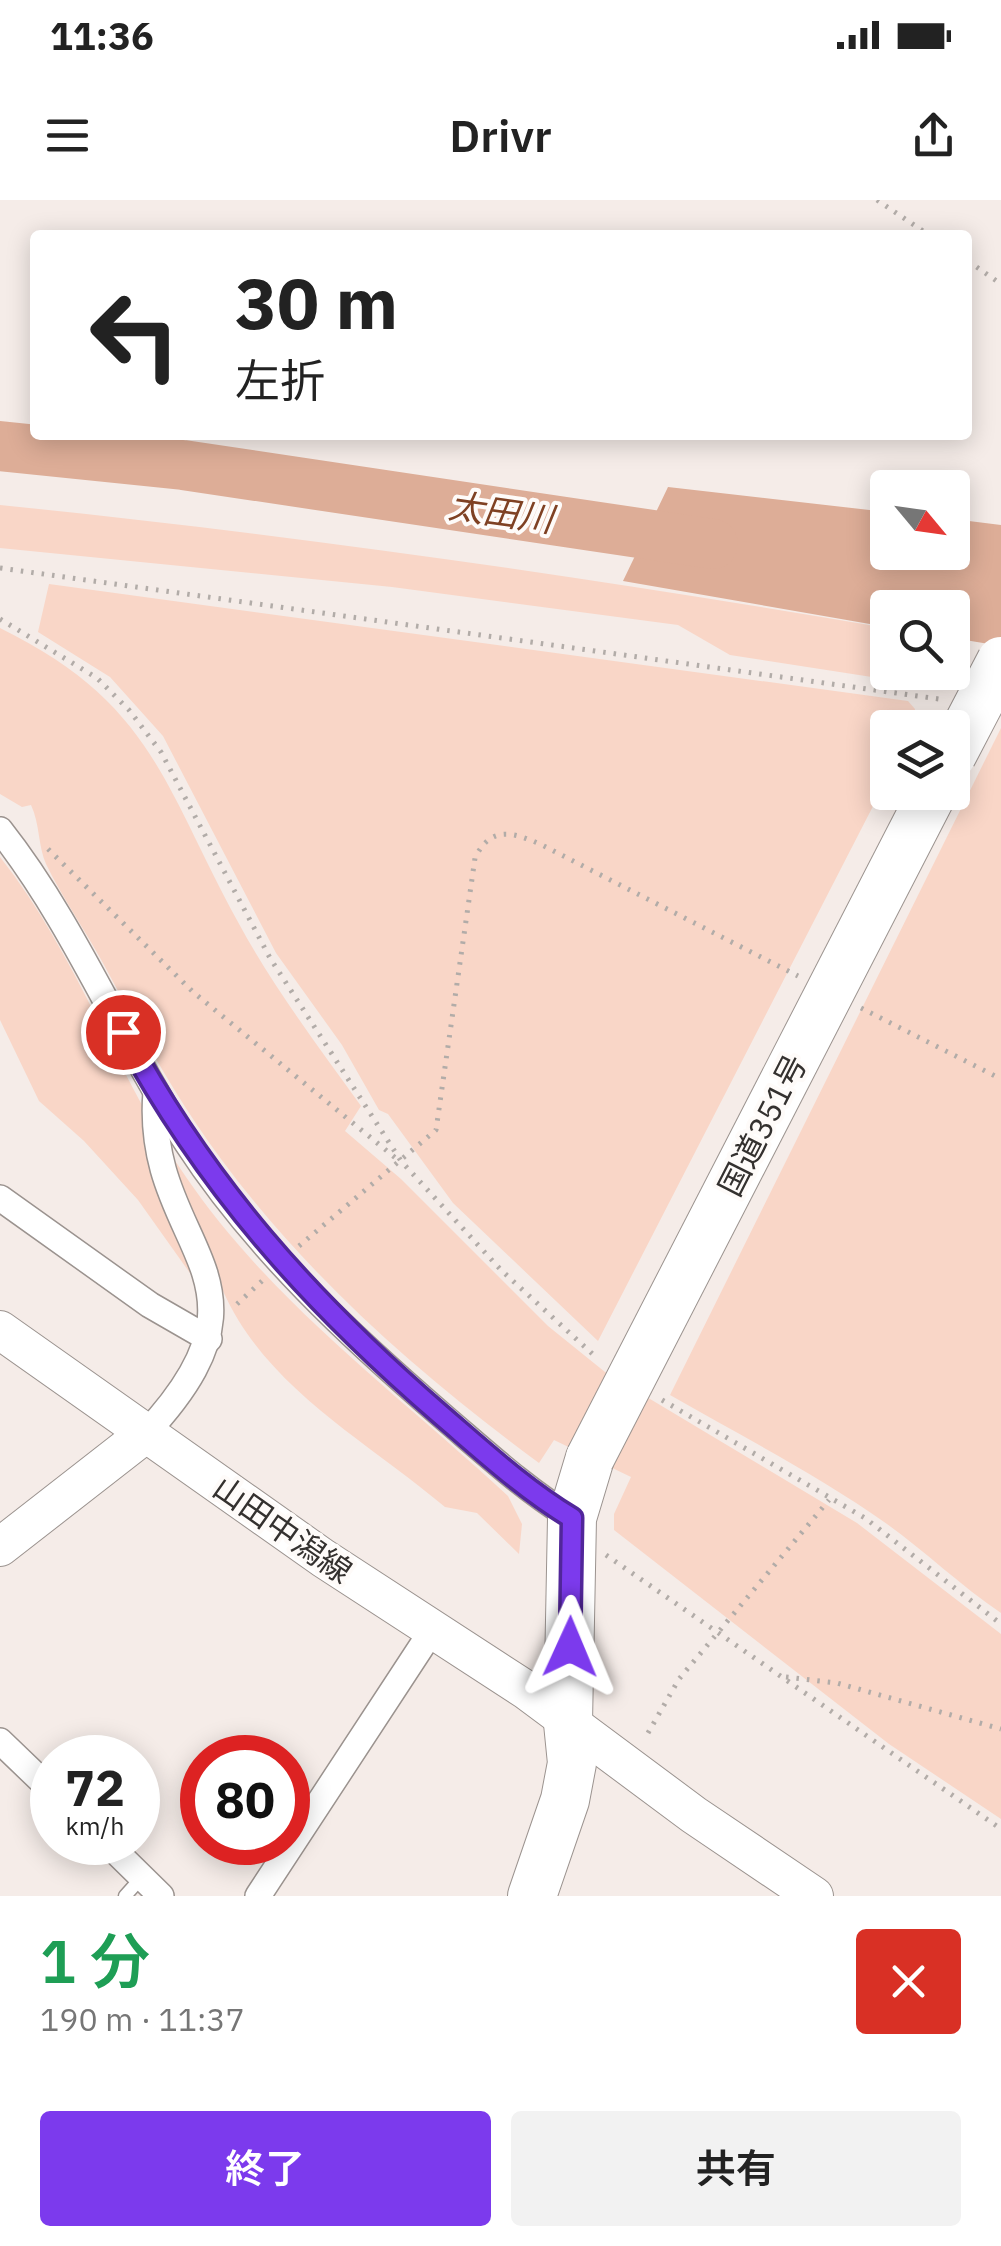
<!DOCTYPE html>
<html lang="ja">
<head>
<meta charset="utf-8">
<style>
	body { margin:0; font-family:"IBM Plex Sans","Noto Sans JP",sans-serif; background:#f2f2f2; color:#222; height:100vh; display:flex; flex-direction:column; font-size:38px; white-space:nowrap }
	* { box-sizing:border-box; margin:0 }
	p { font-size:32px; color:#767676 }
	.icon { flex:none; width:55px; height:55px; fill:none; stroke:currentColor; stroke-width:2; stroke-linecap:round; stroke-linejoin:round }
	.map { position:relative; height:1696px; overflow:hidden }
	.panel { display:flex; flex-direction:column; background:#fff; flex:1 }
	.panel>* { flex:none }
	.hud { position:absolute; left:30px; top:30px; width:942px; height:210px; border-radius:10px; box-shadow:0 5px 25px #0003; background:#fff; color:#222; overflow:hidden }
	.needle { width:65px; rotate:119deg }
	.buttons { position:absolute; left:870px; top:270px; display:grid; gap:20px }
	.buttons a { display:grid; place-items:center; width:100px; height:100px; border-radius:10px; background:#fff; box-shadow:0 5px 25px #0003; font-size:50px }
	.speed { position:absolute; left:30px; top:1535px; display:flex; gap:20px; font-size:50px; font-weight:700; text-align:center }
	.speed>* { display:grid; place-content:center; width:130px; height:130px; border-radius:50%; background:#fff; box-shadow:0 5px 25px #0003; line-height:1 }
	.speed small { font-size:25px; font-weight:400 }
	.speed .limit { border:15px solid #d22; background:#fff; color:#111 }
	.pin { position:absolute; display:grid; place-items:center; width:85px; height:85px; color:#fff; margin:-42px; border:5px solid #fff; border-radius:50%; box-shadow:0 2px 10px #0007 }
	.me { position:absolute; width:110px; margin:-55px; rotate:1deg; stroke-linejoin:round; filter:drop-shadow(0 0 8px #0008) }
	.turn { display:flex; align-items:center; gap:35px; height:210px; padding:0 40px; font-size:45px }
	.turn .icon { width:130px; height:130px; stroke-width:2.5 }
	.turn b { display:block; font-size:70px; line-height:85px }
	.round { display:grid; place-items:center; flex:none; width:105px; height:105px; border-radius:10px; background:#f2f2f2 }
	.overview { display:flex; align-items:center; justify-content:space-between; height:170px; padding:0 40px }
	h1 { font-size:60px; font-weight:600; line-height:75px; color:#1e9e55 }
	.action { display:flex; gap:20px; margin-top:auto; padding:20px 40px }
	.action a { flex:1; height:115px; border-radius:10px; background:#7c3aed; color:#fff; font-size:40px; font-weight:600; line-height:115px; text-align:center }
	.action a+a { background:#f2f2f2; color:#222 }
	.status { display:flex; justify-content:space-between; align-items:center; height:70px; padding:0 50px; background:#fff; direction:ltr }
	.status svg { height:28px; fill:currentColor }
	header { display:flex; justify-content:space-between; align-items:center; height:130px; padding:0 40px; background:#fff; font-size:45px; font-weight:600 }
	.map>svg:first-child { display:block }
	.green { fill:#f9d6c7 }
	.water { fill:#ddad97 }
	.lines { fill:none; stroke-linecap:round; stroke-linejoin:round }
	.river { stroke:#ddad97; stroke-width:50 }
	.lane-casing { stroke:#9b938f; stroke-width:15 }
	.street-casing { stroke:#9b938f; stroke-width:28 }
	.secondary-casing { stroke:#9b938f; stroke-width:40 }
	.highway-casing { stroke:#9b938f; stroke-width:50 }
	.path { stroke:#b2aca8; stroke-width:5; stroke-dasharray:2.5 8; stroke-linecap:butt }
	.lane { stroke:#fff; stroke-width:12 }
	.street { stroke:#fff; stroke-width:25 }
	.secondary { stroke:#fff; stroke-width:38 }
	.highway { stroke:#fff; stroke-width:48 }
	.highway-bridge-casing { stroke:#9b938f; stroke-width:50; stroke-linecap:butt }
	.highway-bridge { stroke:#fff; stroke-width:48 }
	.route-casing { stroke:#51269a; stroke-width:25 }
	.route { stroke:#7c3aed; stroke-width:18 }
	.labels { text-anchor:middle; dominant-baseline:central; stroke-width:8; stroke-linejoin:round; paint-order:stroke }
	.street-label { font-size:32px; fill:#34312f; stroke:#fefbf9 }
	.water-label { font-size:35px; font-style:italic; fill:#7f4123; stroke:#fefbf9 }
</style>
</head>
<body>
<div class="status"><b>11:36</b><svg viewBox="0 0 49 12"><path d="M0 12V9h3v3zM5 12V6h3v6zM10 12V3h3v9zM15 12V0h3v12zM26 1h20v11H26zM47 4h2v5h-2z"/></svg></div>
<header><svg class="icon" aria-label="menu" viewBox="0 0 24 24"><path d="M4 6h16M4 12h16M4 18h16"/></svg>Drivr<svg class="icon" aria-label="share" viewBox="0 0 24 24"><path d="M12 15V3M7 8l5-5 5 5M5 13v7h14v-7"/></svg></header>
<div class="map">
<svg width="1001" height="1696" viewBox="0 0 1001 1696">
	<rect width="100%" height="100%" fill="#f5ece8"/>
	<g class="green">
		<path d="M0,305C298,335 592,378 887,428L888,472L924,473L917,484L730,455L678,425L392,387L0,348Z"/>
		<path d="M49,384L908,501L915,509L913,527L888,528L887,579L598,1141L453,1003L388,914L379,910L342,845L276,753L163,536L110,477L38,432Z"/>
		<path d="M0,428C153,503 163,585 238,722C273,787 318,846 361,906L345,931L401,979L548,1126L605,1172L857,1323L1001,1434V1619L889,1544L614,1330V1314L631,1277L554,1240L539,1263C420,1175 309,1078 221,959C175,897 139,830 103,763C85,730 62,697 46,664C38,646 40,624 31,605L22,607L0,594Z"/>
		<path d="M1001,528V1413C961,1386 926,1352 887,1324C818,1275 743,1237 670,1195Z"/>
		<path d="M0,657C77,754 116,876 186,977C273,1104 397,1193 508,1296L522,1324L519,1354L477,1313L445,1307C367,1241 266,1188 223,1091L197,1083L138,1000L84,941L39,901L0,820Z"/>
	</g>
	<path class="water" d="M668,287L887,312L888,352H952L953,319L1001,325V446L953,438L952,408H888L887,427L623,381Z"/>
	<g class="lines">
		<path class="river" d="M0,246L183,265L713,344"/>
		<g class="lane-casing">
			<path id="lane" d="M125,1696L142,1677"/>
		</g>
		<g class="street-casing">
			<g id="street">
				<path d="M0,630C75,725 121,841 187,943C256,1049 351,1137 446,1219C487,1254 526,1290 572,1318"/>
				<path d="M0,998L150,1105L209,1139"/>
				<path d="M145,1234C293,1077 143,1048 156,892"/>
				<path d="M0,1541L52,1591"/>
				<path d="M106,1642L161,1696"/>
				<path d="M258,1696L433,1429"/>
			</g>
		</g>
		<g class="secondary-casing">
			<g id="secondary">
				<path d="M0,1130L323,1358L526,1490L694,1615L814,1696"/>
				<path d="M0,1347L145,1234"/>
			</g>
		</g>
		<g class="highway-casing">
			<path id="highway" d="M532,1696L565,1600L572,1563L568,1523L572,1318L590,1258"/>
		</g>
		<g class="path">
			<path d="M877,0L929,35"/>
			<path d="M968,61L1001,84"/>
			<path d="M0,368L939,499"/>
			<path d="M0,419L97,478L129,510L161,552L270,758L401,961L501,1070L598,1159"/>
			<path d="M48,649L193,792L398,960"/>
			<path d="M861,808L1001,879"/>
			<path d="M299,1046L436,930L475,658C491,625 513,632 542,645L798,776"/>
			<path d="M237,1104L262,1081"/>
			<path d="M662,1200L865,1318L1001,1424"/>
			<path d="M606,1355L1001,1629"/>
			<path d="M786,1477L837,1483L1001,1529"/>
			<path d="M648,1533L679,1479L829,1300"/>
		</g>
		<use href="#lane" class="lane"/>
		<use href="#street" class="street"/>
		<use href="#secondary" class="secondary"/>
		<use href="#highway" class="highway"/>
		<g class="highway-bridge-casing">
			<g id="highway-bridge">
				<path d="M952,555L1001,461"/>
				<path d="M590,1258L933,592"/>
			</g>
		</g>
		<use href="#highway-bridge" class="highway-bridge"/>
	</g>
	<g class="lines">
		<g class="route-casing">
			<path id="route" d="M123,832C206,986 309,1101 441,1215C483,1251 524,1289 572,1318L570,1447"/>
		</g>
		<use href="#route" class="route"/>
	</g>
	<g class="labels">
		<g class="street-label">
			<text transform="translate(762 925) rotate(-63)">国道351号</text>
			<text transform="translate(283 1329) rotate(35)">山田中潟線</text>
		</g>
		<g class="water-label">
			<text transform="translate(501 312) rotate(8)">太田川</text>
		</g>
	</g>
</svg>
<div class="buttons">
<a><svg class="needle" viewBox="-14 -14 28 28"><path d="M0-13l5 13h-10z" fill="#e53935"/><path d="M0 13l5-13h-10z" fill="#767676"/></svg></a>
<a><svg class="icon" aria-label="search" viewBox="0 0 24 24"><circle cx="10" cy="10" r="6"/><path d="M15 15l6 6"/></svg></a>
<a><svg class="icon" aria-label="layers" viewBox="0 0 24 24"><path d="M12 4l9 5-9 5-9-5zM3 14l9 5 9-5"/></svg></a>
</div>
<div class="speed"><div>72<small>km/h</small></div><div class="limit">80</div></div>
<div class="pin" style="left:123px;top:832px;background:#d93025"><svg class="icon" aria-label="arrive" viewBox="0 0 24 24"><path d="M6 21V4h12l-3 4 3 4H6"/></svg></div>
<svg class="me" style="left:570px;top:1447px" viewBox="-20 -20 40 40"><path d="M0-17L14 15 0 8-14 15z" fill="#7c3aed" stroke="#fff" stroke-width="4"/></svg>
<div class="hud">
<div class="turn"><svg class="icon" aria-label="left" viewBox="0 0 24 24"><path d="M17 20v-9H6M10 6l-5 5 5 5"/></svg><div><b>30 m</b>左折</div></div>
</div>
</div>
<section class="panel">
<div class="overview"><div><h1>1 分</h1><p>190 m · 11:37</p></div><a class="round" style="background:#d93025;color:#fff"><svg class="icon" aria-label="close" viewBox="0 0 24 24"><path d="M6 6l12 12M18 6L6 18"/></svg></a></div>
<div class="action"><a>終了</a><a>共有</a></div>
</section>
</body>
</html>
